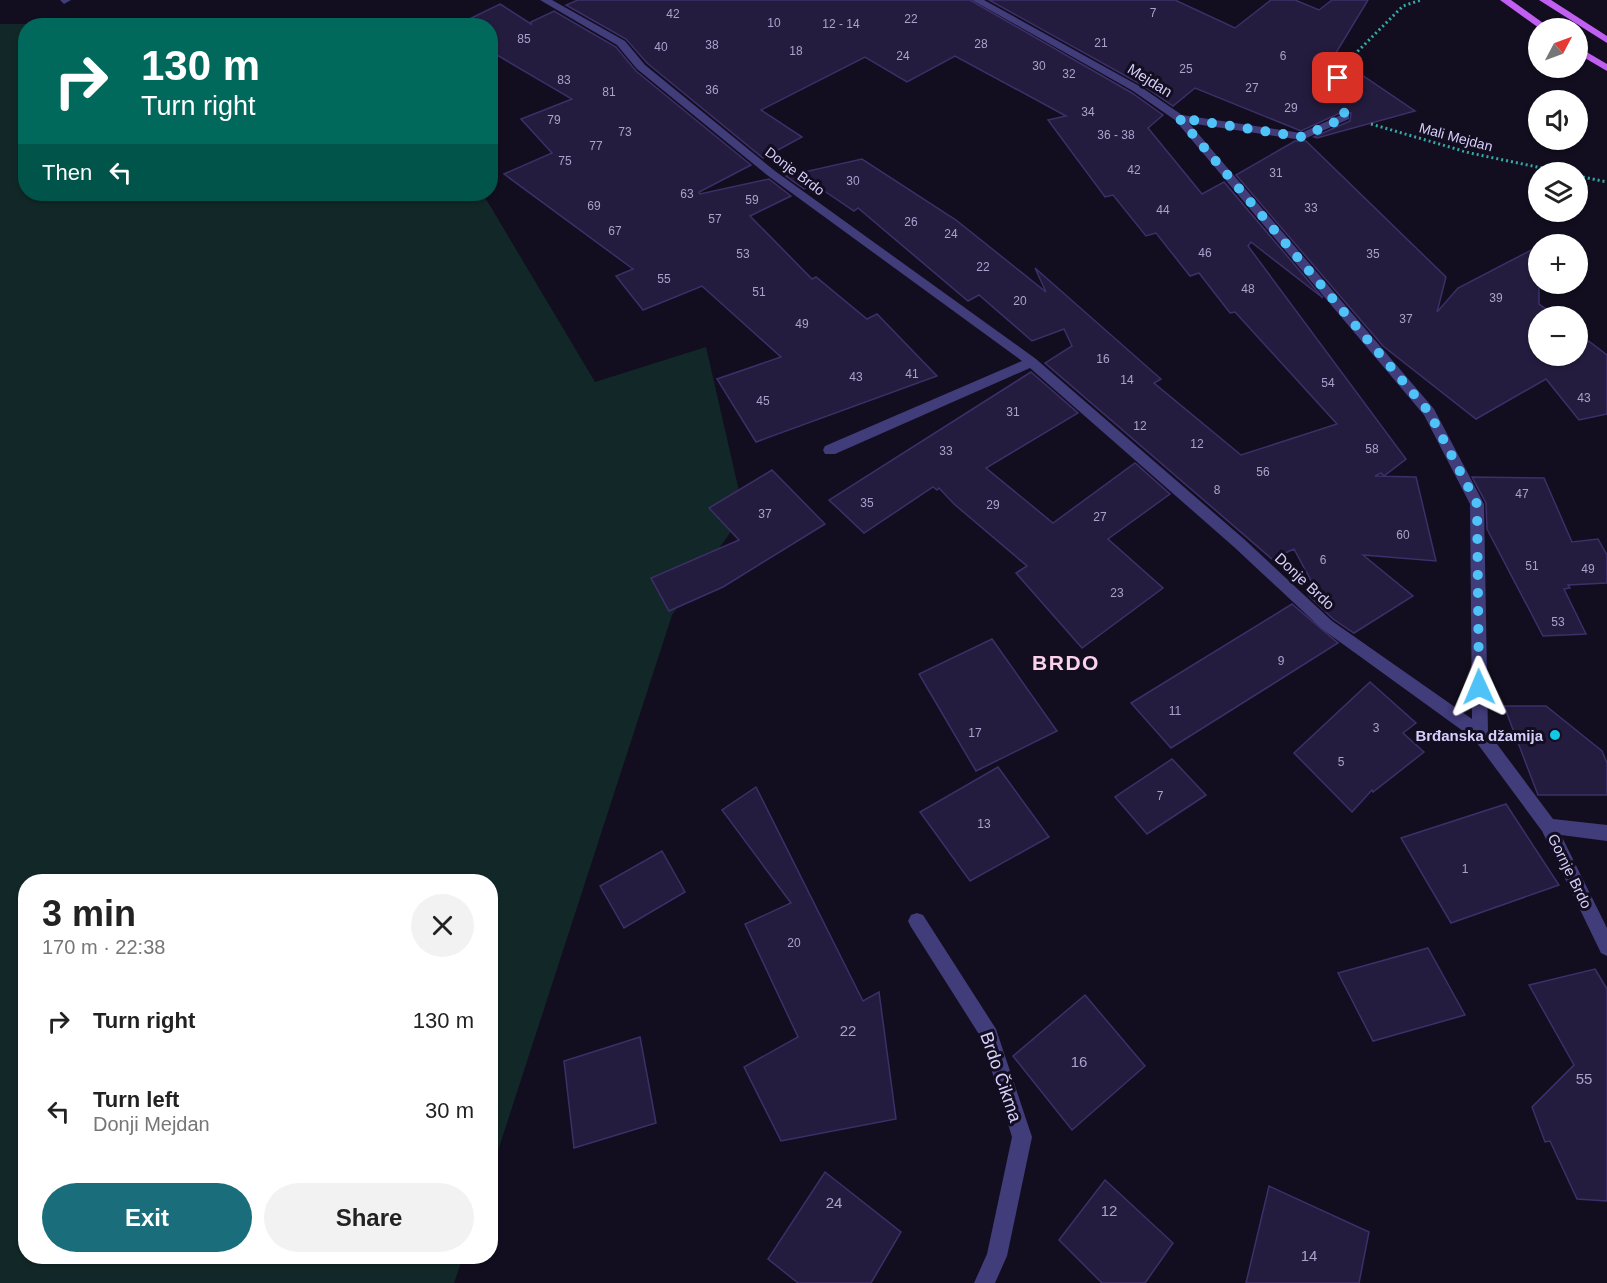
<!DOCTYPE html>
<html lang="en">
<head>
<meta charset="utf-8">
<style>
	body { margin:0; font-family:Helvetica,sans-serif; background:#f2f2f2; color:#222; height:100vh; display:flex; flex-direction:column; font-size:22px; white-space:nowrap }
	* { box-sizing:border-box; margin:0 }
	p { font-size:20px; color:#767676 }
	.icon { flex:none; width:33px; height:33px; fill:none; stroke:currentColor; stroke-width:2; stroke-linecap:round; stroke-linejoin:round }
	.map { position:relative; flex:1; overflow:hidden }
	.drawer { position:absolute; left:18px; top:874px; width:480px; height:390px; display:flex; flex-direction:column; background:#fff; border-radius:24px; box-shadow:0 2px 4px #0004 }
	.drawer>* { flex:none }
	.top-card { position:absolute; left:18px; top:18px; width:480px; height:183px; border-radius:24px; box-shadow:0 2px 4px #0004; background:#00695c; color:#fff; overflow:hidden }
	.needle { width:39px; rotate:49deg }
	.fabs { position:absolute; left:1528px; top:18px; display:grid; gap:12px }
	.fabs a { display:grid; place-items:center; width:60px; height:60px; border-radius:50%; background:#fff; box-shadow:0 2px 4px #0004; font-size:30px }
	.pin { position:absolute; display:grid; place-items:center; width:51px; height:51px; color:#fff; margin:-26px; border-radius:12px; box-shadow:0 3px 9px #0006 }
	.me { position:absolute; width:66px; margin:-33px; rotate:359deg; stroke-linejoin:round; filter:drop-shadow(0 0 4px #0008) }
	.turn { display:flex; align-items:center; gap:21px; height:126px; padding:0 24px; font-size:27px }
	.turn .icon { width:78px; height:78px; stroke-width:2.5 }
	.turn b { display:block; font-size:42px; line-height:51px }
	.then { display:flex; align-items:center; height:57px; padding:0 24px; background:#0003; gap:12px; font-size:22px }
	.round { display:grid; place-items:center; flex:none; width:63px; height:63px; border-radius:32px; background:#f2f2f2 }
	.overview { display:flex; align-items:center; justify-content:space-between; height:102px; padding:0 24px }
	h1 { font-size:36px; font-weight:700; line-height:45px }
	.button { display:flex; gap:12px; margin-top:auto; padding:12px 24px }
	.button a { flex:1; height:69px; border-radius:36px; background:#1a6d7a; color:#fff; font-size:24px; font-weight:700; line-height:69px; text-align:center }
	.button a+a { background:#f2f2f2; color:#222 }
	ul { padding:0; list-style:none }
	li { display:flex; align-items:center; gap:18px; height:90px; padding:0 24px }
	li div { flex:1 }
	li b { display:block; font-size:22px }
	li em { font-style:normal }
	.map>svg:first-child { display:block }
	.green { fill:#122828 }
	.building { fill:#241c3e; stroke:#3d2f69; stroke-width:1.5 }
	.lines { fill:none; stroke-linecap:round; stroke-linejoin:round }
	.path { stroke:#36a8a6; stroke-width:3; stroke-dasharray:2 3; stroke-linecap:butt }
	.minor { fill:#413c7a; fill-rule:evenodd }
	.primary { fill:#c15ff3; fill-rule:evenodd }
	.route { stroke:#4fc3f7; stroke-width:10; stroke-dasharray:0 18 }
	.poi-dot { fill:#11c8e6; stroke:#120e1f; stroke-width:2 }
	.labels { text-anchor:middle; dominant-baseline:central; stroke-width:6; stroke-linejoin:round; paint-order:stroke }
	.number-label { font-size:12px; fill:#aaa2cc }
	.far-street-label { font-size:14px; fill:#d6cffb; stroke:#120e1f }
	.street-label { font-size:15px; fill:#d6cffb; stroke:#120e1f }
	.poi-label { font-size:15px; font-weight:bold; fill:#d6cffb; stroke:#120e1f; text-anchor:end }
	.near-number-label { font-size:15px; fill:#aaa2cc }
	.near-street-label { font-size:18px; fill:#d6cffb; stroke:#120e1f }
	.district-label { font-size:21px; font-weight:bold; letter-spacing:1.5px; fill:#fcd1eb; stroke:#120e1f }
</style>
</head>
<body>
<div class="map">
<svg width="1607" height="1283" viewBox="0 0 1607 1283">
	<rect width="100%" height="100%" fill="#120e1f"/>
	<path class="green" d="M289,23L324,25L26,26V194H483L595,382L706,347L744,513L672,615L491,1172L490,882H26V1257H463L454,1283H0V24Z"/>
	<g class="building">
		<path d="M578,0H970L1132,93L1163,115L1148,128L1202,194L1224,182L1323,298L1251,242L1248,246L1406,459L1384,476L1381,473L1375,476L1416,477L1436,561L1363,555L1413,596L1354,633L1333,619L1308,595L1316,590L1294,549L1272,559L1045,363L1072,346L1064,329L1032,341L979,295L968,301L858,208L854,211L814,184L804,189L786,176L862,159L956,220L1046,292L1035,268L1161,379L1154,383L1241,455L1337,424L1235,312L1230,313L1199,273L1190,276L1156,233L1146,236L1113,195L1105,197L1048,120L1066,116L955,56L907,82L865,57L761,110L802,137L763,158L647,63L626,39L566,5Z"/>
		<path d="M989,0H1175L1235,28L1271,0H1295L1319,10L1332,0H1368L1334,56L1415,111L1317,138L1314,137L1350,121L1351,113H1340L1301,131L1195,88L1173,106L1142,85Z"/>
		<path d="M500,4L531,24V22L554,11L616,47L636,71L751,165L699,192L700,194L769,179L791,196L750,216L812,279L816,277L867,319L877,314L937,376L756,442L717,379L781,357L702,286L643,310L616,276L633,269L504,174L552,153L521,119L572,99L490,51V26H455Z"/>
		<path d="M1295,141H1306L1446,277L1437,312L1458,288L1539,246V304L1556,316H1539V356H1578V333L1607,355V414L1579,420L1546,379L1476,419L1383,346L1236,175Z"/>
		<path d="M1031,372L1078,413L986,468L1053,523L1135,463L1170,494L1108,539L1163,588L1082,648L1016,573L1027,566L954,504L939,488L937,490L933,487L864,533L829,500Z"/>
		<path d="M772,470L825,524L723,587L669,611L651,578L739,540L709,508Z"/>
		<path d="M1472,477L1544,478L1572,542L1598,539L1607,555V583L1568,585L1570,588L1564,589L1586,634L1543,636L1487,529L1486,503Z"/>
		<path d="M1292,604L1338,643L1171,748L1131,703Z"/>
		<path d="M992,639L1057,731L976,771L919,674Z"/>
		<path d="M1370,682L1416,723L1403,733L1424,752L1373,792L1372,790L1352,812L1294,753Z"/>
		<path d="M1504,706H1546L1602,751L1607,763V795H1538Z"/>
		<path d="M1172,759L1206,795L1147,834L1115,797Z"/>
		<path d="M998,767L1049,837L970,881L920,812Z"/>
		<path d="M756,787L863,1001L879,992L896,1119L781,1141L744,1067L798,1037L745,924L791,903L722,810Z"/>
		<path d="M1506,804L1559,885L1451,923L1401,838Z"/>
		<path d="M662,851L685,892L624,928L600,886Z"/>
		<path d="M1428,948L1465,1015L1373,1041L1338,973Z"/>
		<path d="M1595,969L1607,989V1201L1577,1199L1550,1141L1545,1142L1532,1107L1574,1065L1529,985Z"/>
		<path d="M1085,995L1145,1066L1072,1130L1013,1056Z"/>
		<path d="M640,1037L656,1123L574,1148L564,1061Z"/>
		<path d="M825,1172L901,1232L871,1283H798L768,1259Z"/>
		<path d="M1105,1180L1173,1243L1145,1283H1102L1059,1240Z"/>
		<path d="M1269,1186L1369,1232L1359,1283H1246Z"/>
	</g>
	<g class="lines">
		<g class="path">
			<path d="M1338,90V78L1358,51L1403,6L1421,0"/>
			<path d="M1371,124L1470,153L1561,172"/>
			<path d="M1578,176L1607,182"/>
		</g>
		<g class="minor">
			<path d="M60,0H71L64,4Z"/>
			<path d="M540,0H552L625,41L645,65L775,171L1036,359L1244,539L1332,621L1472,719L1470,504L1424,415L1175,120L1133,91L972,0H984L1141,87L1182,115L1301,133L1341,115H1349V119L1302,140L1189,123L1434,409L1484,504L1488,732L1553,819L1607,825V841L1561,835L1607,928V956L1601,953L1542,831L1474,739L1322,629L1234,547L1030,368L835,454H825L823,450L825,446L1022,361L767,175L637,69L617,45Z"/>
			<path d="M917,913L923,915L996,1029L1032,1137L1007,1256L995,1283H974L987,1254L1012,1137L982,1039L911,927L908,921L911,915Z"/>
		</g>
		<g class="primary">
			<path d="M1500,0H1511L1550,28H1539Z"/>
			<path d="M1539,0H1551L1607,36V43Z"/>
			<path d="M1578,47L1607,64V71L1578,54Z"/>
		</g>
	</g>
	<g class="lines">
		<path class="route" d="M1338,78V98L1346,117L1302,137L1179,118L1429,412L1477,504L1479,687"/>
	</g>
	<circle class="poi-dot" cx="1555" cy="735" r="6"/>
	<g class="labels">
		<g class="number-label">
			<text x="1153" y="13">7</text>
			<text x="673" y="14">42</text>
			<text x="911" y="19">22</text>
			<text x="774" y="23">10</text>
			<text x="841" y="24">12 - 14</text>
			<text x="524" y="39">85</text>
			<text x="1101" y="43">21</text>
			<text x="981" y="44">28</text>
			<text x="712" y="45">38</text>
			<text x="661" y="47">40</text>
			<text x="796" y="51">18</text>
			<text x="903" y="56">24</text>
			<text x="1283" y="56">6</text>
			<text x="1039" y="66">30</text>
			<text x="1186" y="69">25</text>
			<text x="1069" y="74">32</text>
			<text x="564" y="80">83</text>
			<text x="1252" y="88">27</text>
			<text x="712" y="90">36</text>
			<text x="609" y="92">81</text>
			<text x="1291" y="108">29</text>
			<text x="1088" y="112">34</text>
			<text x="554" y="120">79</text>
			<text x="625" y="132">73</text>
			<text x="1116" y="135">36 - 38</text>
			<text x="596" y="146">77</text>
			<text x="565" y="161">75</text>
			<text x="1134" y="170">42</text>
			<text x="1276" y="173">31</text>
			<text x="853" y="181">30</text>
			<text x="687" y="194">63</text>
			<text x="752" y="200">59</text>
			<text x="594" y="206">69</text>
			<text x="1311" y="208">33</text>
			<text x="1163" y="210">44</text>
			<text x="715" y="219">57</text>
			<text x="911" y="222">26</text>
			<text x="615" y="231">67</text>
			<text x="951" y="234">24</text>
			<text x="1205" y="253">46</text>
			<text x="743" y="254">53</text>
			<text x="1373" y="254">35</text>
			<text x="983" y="267">22</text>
			<text x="664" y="279">55</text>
			<text x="1248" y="289">48</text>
			<text x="759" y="292">51</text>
			<text x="1496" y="298">39</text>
			<text x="1020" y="301">20</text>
			<text x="1406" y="319">37</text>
			<text x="802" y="324">49</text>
			<text x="1103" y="359">16</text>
			<text x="912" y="374">41</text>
			<text x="856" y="377">43</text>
			<text x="1127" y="380">14</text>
			<text x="1328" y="383">54</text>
			<text x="1584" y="398">43</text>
			<text x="763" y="401">45</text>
			<text x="1013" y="412">31</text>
			<text x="1140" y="426">12</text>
			<text x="1197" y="444">12</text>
			<text x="1372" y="449">58</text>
			<text x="946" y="451">33</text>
			<text x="1263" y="472">56</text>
			<text x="1217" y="490">8</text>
			<text x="1522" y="494">47</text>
			<text x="867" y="503">35</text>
			<text x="993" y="505">29</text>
			<text x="765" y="514">37</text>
			<text x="1100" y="517">27</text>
			<text x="1403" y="535">60</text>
			<text x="1323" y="560">6</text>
			<text x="1532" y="566">51</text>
			<text x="1588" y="569">49</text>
			<text x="1117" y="593">23</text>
			<text x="1558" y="622">53</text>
			<text x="1281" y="661">9</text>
			<text x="1175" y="711">11</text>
			<text x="1376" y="728">3</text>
			<text x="975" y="733">17</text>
			<text x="1341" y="762">5</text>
			<text x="1160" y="796">7</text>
			<text x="984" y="824">13</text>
			<text x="1465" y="869">1</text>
			<text x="794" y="943">20</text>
		</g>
		<g class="far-street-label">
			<text transform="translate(1456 137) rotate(15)">Mali Mejdan</text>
			<text transform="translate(795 171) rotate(37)">Donje Brdo</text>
		</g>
		<g class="street-label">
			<text transform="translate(1150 80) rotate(32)">Mejdan</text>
			<text transform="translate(1305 581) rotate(43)">Donje Brdo</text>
			<text transform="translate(1570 871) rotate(64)">Gornje Brdo</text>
		</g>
		<g class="poi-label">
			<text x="1543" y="735">Brđanska džamija</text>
		</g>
		<g class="near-number-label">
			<text x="848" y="1030">22</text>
			<text x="1079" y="1061">16</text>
			<text x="1584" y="1078">55</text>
			<text x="834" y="1202">24</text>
			<text x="1109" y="1210">12</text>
			<text x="1309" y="1255">14</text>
		</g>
		<g class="near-street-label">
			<text transform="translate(1001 1077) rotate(71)">Brdo Čikma</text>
		</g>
		<g class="district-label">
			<text x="1066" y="662">BRDO</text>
		</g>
	</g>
</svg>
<div class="fabs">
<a><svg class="needle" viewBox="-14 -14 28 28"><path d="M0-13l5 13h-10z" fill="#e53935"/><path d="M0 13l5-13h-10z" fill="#767676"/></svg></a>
<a><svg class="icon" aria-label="sound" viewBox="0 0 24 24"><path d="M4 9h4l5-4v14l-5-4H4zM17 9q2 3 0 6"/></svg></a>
<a><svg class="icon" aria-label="layers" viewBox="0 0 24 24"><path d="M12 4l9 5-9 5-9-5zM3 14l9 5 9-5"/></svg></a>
<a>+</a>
<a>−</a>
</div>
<div class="pin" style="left:1338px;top:78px;background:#d93025"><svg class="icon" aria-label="arrive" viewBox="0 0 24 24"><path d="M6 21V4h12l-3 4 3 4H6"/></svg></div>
<svg class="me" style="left:1479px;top:687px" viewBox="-20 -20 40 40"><path d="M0-17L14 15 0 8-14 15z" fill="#4fc3f7" stroke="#fff" stroke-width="4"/></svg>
<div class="top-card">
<div class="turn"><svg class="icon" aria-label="right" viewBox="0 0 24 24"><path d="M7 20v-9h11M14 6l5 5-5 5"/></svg><div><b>130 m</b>Turn right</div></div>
<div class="then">Then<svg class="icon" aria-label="left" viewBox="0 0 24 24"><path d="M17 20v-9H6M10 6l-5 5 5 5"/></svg></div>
</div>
<section class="drawer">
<div class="overview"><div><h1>3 min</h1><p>170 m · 22:38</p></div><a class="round"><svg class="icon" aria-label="close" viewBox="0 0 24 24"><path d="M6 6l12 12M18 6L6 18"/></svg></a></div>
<ul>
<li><svg class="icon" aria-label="right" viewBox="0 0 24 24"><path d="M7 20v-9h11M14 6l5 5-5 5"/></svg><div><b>Turn right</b></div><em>130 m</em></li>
<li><svg class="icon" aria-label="left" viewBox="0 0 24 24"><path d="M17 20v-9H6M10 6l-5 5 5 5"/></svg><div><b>Turn left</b><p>Donji Mejdan</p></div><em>30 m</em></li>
</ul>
<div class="button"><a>Exit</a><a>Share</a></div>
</section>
</div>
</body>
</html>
